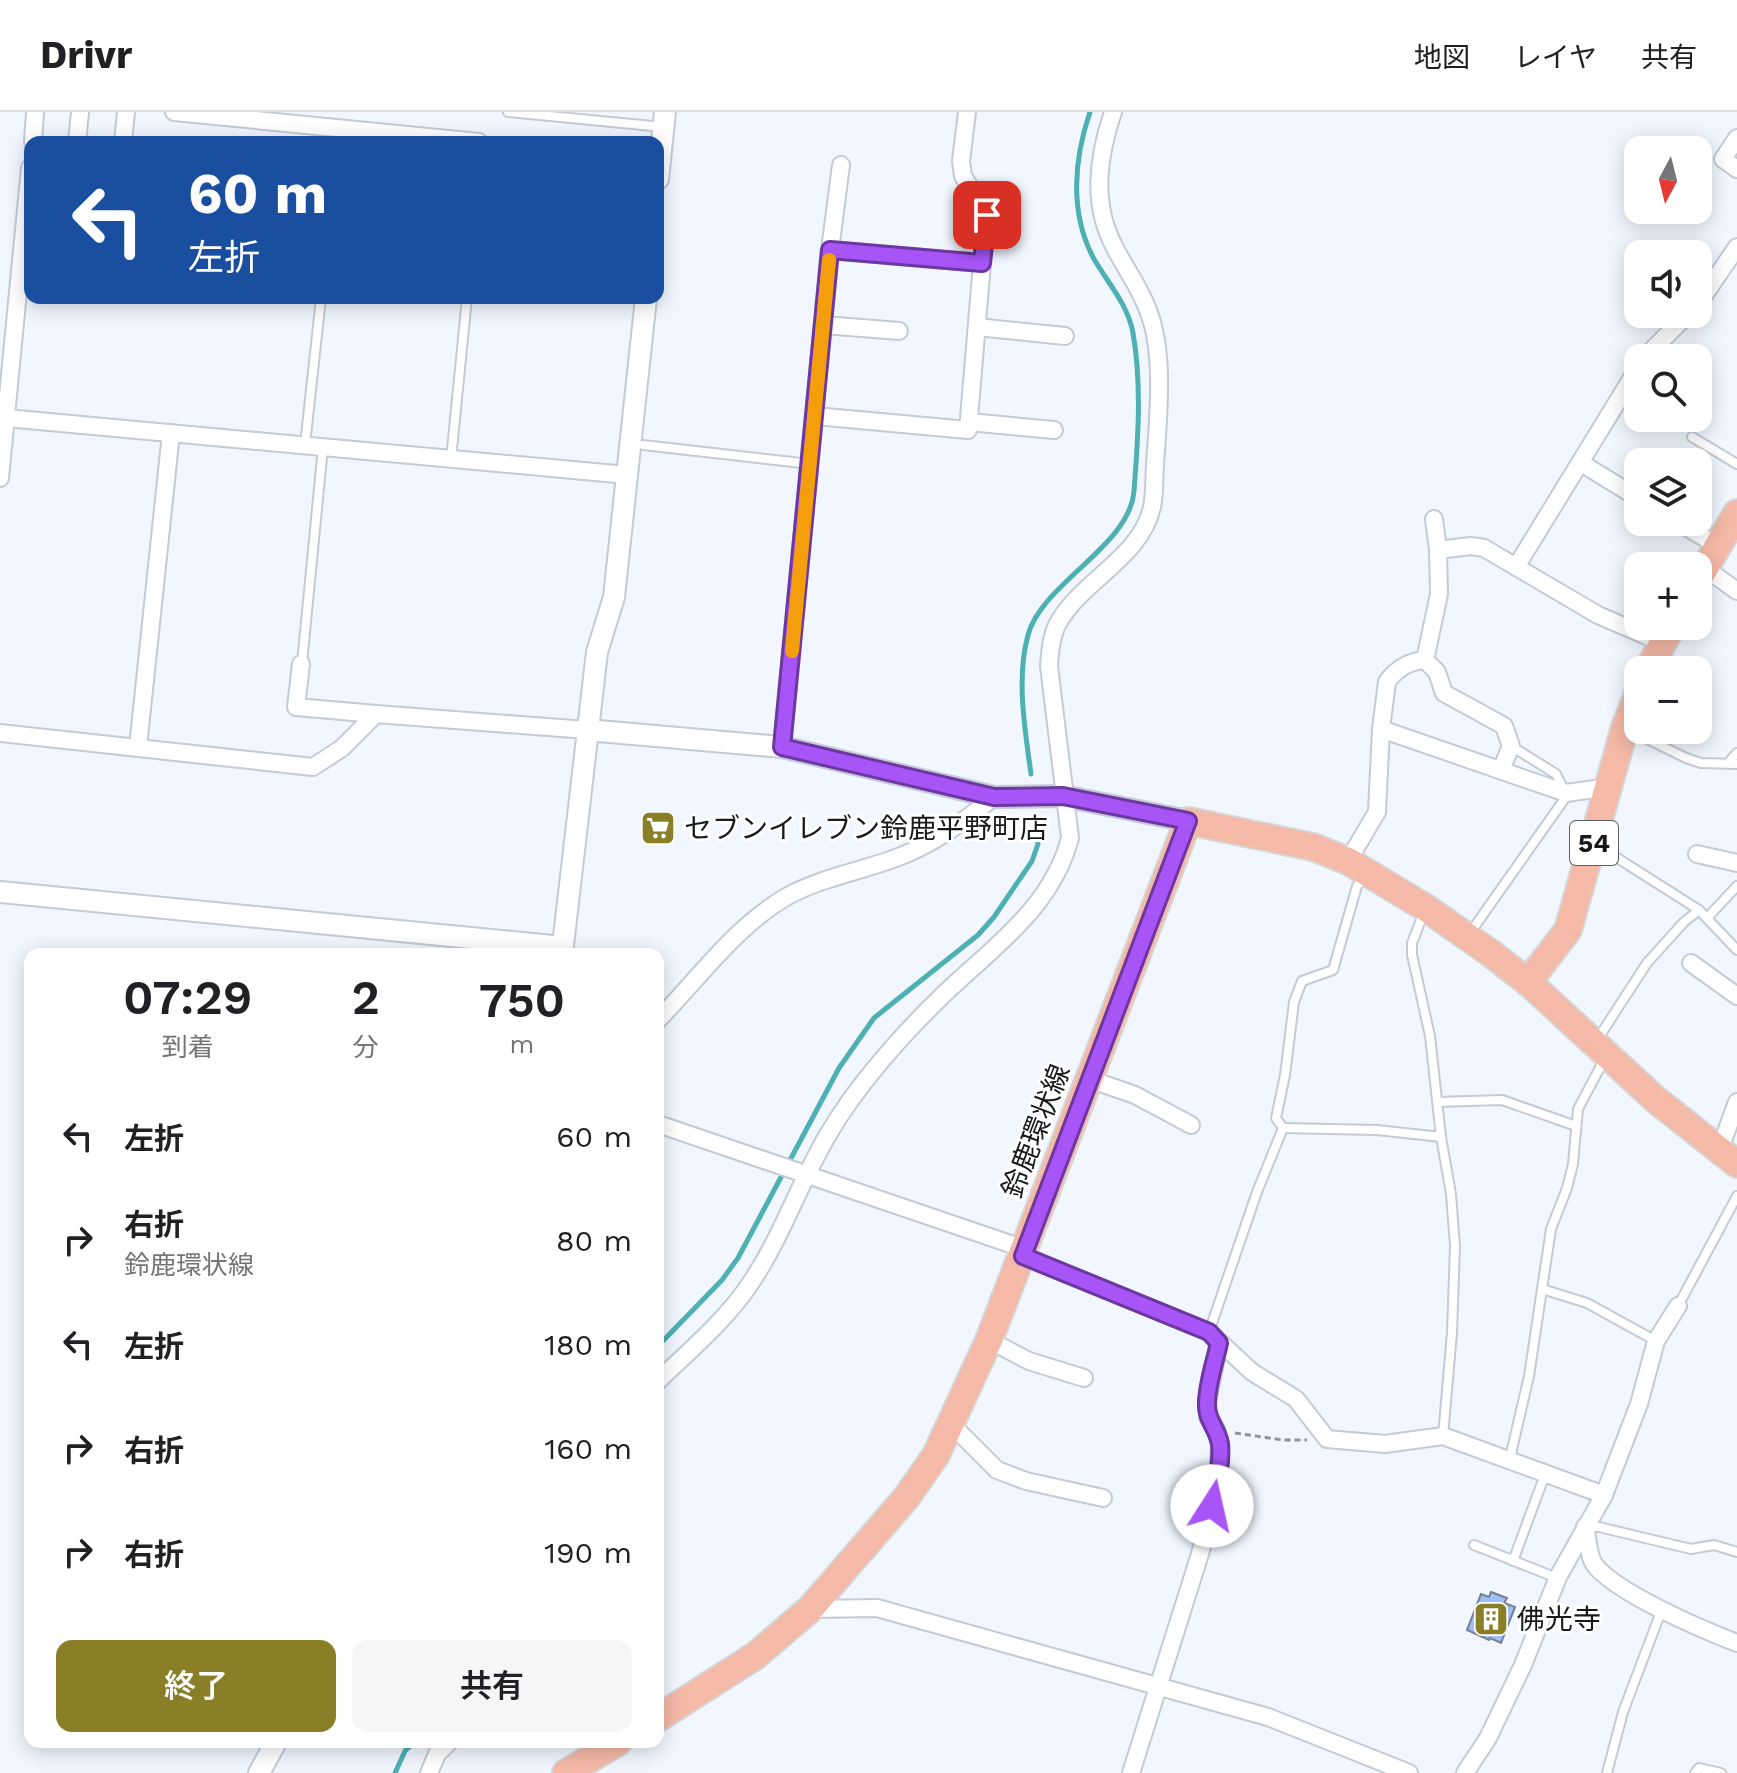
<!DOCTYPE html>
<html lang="ja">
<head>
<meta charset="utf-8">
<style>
	body { margin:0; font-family:"Work Sans","Noto Sans JP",sans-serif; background:#f6f6f6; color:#202124; height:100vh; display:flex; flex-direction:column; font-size:30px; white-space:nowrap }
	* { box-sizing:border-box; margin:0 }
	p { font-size:26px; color:#757577 }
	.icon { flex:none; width:44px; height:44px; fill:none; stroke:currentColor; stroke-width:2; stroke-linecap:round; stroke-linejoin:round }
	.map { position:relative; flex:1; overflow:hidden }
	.panel { position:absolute; left:24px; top:836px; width:640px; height:800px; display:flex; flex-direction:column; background:#fff; border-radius:16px; box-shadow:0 4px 20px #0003 }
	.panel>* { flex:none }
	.guide { position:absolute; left:24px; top:24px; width:640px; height:168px; border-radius:16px; box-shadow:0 4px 20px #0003; background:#1a4fa0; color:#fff; overflow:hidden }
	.needle { width:52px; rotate:187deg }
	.controls { position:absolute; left:1624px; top:24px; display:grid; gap:16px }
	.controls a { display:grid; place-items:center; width:88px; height:88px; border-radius:16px; background:#fff; box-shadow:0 4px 20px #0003; font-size:40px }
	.pin { position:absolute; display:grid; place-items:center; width:68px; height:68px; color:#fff; margin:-34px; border-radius:16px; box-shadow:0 4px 12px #0006 }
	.me { position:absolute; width:88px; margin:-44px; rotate:10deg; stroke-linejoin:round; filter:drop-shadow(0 0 6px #0008) }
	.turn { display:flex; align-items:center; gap:28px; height:168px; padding:0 32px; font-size:36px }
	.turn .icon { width:104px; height:104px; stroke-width:2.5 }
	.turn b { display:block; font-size:56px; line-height:68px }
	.eta { display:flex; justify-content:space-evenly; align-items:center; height:136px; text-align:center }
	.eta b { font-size:48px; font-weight:600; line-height:56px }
	.action { display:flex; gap:16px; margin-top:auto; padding:16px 32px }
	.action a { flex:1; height:92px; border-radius:16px; background:#8a7f26; color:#fff; font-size:32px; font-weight:600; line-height:92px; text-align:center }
	.action a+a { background:#f6f6f6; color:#202124 }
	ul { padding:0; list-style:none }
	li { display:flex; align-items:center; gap:24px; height:104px; padding:0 32px }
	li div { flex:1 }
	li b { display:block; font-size:30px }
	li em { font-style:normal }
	header { display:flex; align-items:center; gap:48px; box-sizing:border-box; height:112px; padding:0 40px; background:#fff; border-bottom:2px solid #e0e0e0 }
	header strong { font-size:38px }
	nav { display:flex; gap:44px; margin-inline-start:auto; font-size:28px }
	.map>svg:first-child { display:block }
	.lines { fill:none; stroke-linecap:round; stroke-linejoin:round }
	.stream { stroke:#4db1b3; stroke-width:5 }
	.building { fill:#9abff9; stroke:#797f89; stroke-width:2 }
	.service-casing { stroke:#c4cbd6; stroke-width:12 }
	.minor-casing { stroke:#c4cbd6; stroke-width:20 }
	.tertiary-casing { stroke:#c4cbd6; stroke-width:24 }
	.primary-casing { stroke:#d5d6d6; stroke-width:30 }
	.path { stroke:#8f9299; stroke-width:3; stroke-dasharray:6 4; stroke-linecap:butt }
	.service { stroke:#fff; stroke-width:8 }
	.minor { stroke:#fff; stroke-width:16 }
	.tertiary { stroke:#fff; stroke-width:20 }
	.primary { stroke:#f5b9a7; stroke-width:26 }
	.route-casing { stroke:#6d37a1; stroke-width:20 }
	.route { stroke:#a855f7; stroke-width:14 }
	.slow { stroke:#f59e0b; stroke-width:14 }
	.labels { text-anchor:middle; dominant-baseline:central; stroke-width:6; stroke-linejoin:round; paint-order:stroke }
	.shield { fill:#fff; stroke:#5d5e61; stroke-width:2 }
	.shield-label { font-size:26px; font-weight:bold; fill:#17191d }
	.poi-label { font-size:28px; fill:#17191d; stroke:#fff; text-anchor:start }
	.street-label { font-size:28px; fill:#17191d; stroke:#fff }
</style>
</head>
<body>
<header>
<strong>Drivr</strong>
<nav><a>地図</a><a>レイヤ</a><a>共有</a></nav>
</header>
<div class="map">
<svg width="1737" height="1661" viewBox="0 0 1737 1661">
	<rect width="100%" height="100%" fill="#f1f6ff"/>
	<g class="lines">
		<g class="stream">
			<path d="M1031,662C1025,618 1016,567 1028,523C1042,471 1130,434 1134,379C1138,327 1142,273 1133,221C1128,193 1108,171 1094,147C1069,101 1074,47 1090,0"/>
			<path d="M658,1234L722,1168L738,1146L839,956L874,906L978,823L994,805L1032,749L1038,732L1037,704"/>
			<path d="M395,1661L405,1639L415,1630"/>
		</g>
	</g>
	<path class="building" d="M1491,1480L1507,1486L1504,1491L1515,1495L1501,1531L1490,1526L1489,1528L1467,1518L1481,1482L1489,1485Z"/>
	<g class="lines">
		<g class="service-casing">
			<g id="service">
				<path d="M508,0L663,15"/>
				<path d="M1692,325L1737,352"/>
				<path d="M305,333L321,186"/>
				<path d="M643,333L810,352"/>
				<path d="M451,347L467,186"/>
				<path d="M302,551L323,335"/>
				<path d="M1629,618L1686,646L1701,651L1737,652"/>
				<path d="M1511,634L1556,662L1565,680"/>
				<path d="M1728,651L1737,641"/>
				<path d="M1594,734L1611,742L1699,798L1737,838"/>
				<path d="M1424,800L1412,831V843L1430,924L1441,1025L1451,1082L1455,1134L1452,1221L1443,1324"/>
				<path d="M1708,805L1737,774"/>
				<path d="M1470,821L1568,682"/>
				<path d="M1597,928L1647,851L1684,810L1699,798"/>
				<path d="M1437,990L1502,988L1576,1014"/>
				<path d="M1283,1016L1276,1006L1285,963L1294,890L1302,869L1333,858L1357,774L1367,763"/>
				<path d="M1283,1016L1377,1018L1441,1025"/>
				<path d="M1542,1177L1587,1191L1656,1229"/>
				<path d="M1678,1194L1737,1084"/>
				<path d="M1209,1220L1257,1080L1283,1016"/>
				<path d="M1510,1346L1529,1264L1551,1117L1567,1076L1573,1052L1578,997L1605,946"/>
				<path d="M1586,1415H1599L1691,1437L1714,1433L1737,1440"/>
				<path d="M1474,1433L1557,1466"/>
				<path d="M1513,1449L1546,1360"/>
				<path d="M1607,1661L1623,1600L1662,1497"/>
				<path d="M1695,1661L1699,1656L1721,1661"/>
			</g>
		</g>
		<g class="minor-casing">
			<g id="minor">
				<path d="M174,0L479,30"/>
				<path d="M1737,26L1723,47L1737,57"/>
				<path d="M33,30L35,0"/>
				<path d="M77,30L80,0"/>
				<path d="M123,30L126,0"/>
				<path d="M830,138L841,53"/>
				<path d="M1698,192L1737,135"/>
				<path d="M824,213L899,219"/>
				<path d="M977,215L1065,224"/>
				<path d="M1644,246L1688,202"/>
				<path d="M815,304L968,318L982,151"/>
				<path d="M6,306L627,363"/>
				<path d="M969,310L1054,318"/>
				<path d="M1581,351L1638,386"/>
				<path d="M0,366L30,56"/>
				<path d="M1434,407L1438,438"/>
				<path d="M1678,410L1718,434"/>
				<path d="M1516,455L1638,256"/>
				<path d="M1705,456L1737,479"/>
				<path d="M1425,548L1437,560L1444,581L1504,614L1511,634L1501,658"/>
				<path d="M301,552L296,595L376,602"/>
				<path d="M1381,617L1566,681L1609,675"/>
				<path d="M0,621L313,655L342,636L376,602L587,618"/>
				<path d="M138,635L171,321"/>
				<path d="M782,635L830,138L982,151L987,103L963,64L961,49L967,0"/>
				<path d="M1697,742L1737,751"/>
				<path d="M1348,749L1377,700L1381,617L1387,570C1396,557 1410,549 1425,548L1439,482L1438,438L1471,434L1484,436L1598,503L1663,531"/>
				<path d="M1691,851L1737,884"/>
				<path d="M658,908C699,866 735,815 786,785C822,765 863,759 901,744C937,730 965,708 994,685"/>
				<path d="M1089,967L1135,983L1191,1013"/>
				<path d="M658,1012L1025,1137"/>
				<path d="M1720,1037L1737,990"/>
				<path d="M1023,1144L1209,1220L1252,1260L1296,1287L1327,1327L1385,1332L1443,1324L1604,1383"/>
				<path d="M989,1228L1029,1249L1084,1266"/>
				<path d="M658,1269C689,1239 726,1208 750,1172C782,1125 800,1069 829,1021C856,975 899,926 937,889C987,839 1051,799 1070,726L1049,554C1050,540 1051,526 1057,513C1080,469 1141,446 1152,395C1155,382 1154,366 1155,352C1158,308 1165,243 1149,201C1141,177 1126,158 1115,136C1091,92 1098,45 1113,0"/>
				<path d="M952,1313L997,1358L1026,1369L1103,1386"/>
				<path d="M1585,1415C1588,1426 1588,1443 1594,1452C1614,1480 1703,1518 1737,1531"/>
				<path d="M810,1497L877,1496L1268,1605L1409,1661"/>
				<path d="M429,1661L437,1642L449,1630"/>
				<path d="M1131,1661L1200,1442L1218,1370L1220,1333L1216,1317L1208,1305L1207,1290L1219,1231"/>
				<path d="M1465,1661L1488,1626L1523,1553L1558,1465L1604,1383L1639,1292L1656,1229L1678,1194"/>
			</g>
		</g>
		<g class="tertiary-casing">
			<g id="tertiary">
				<path d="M658,67L665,0"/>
				<path d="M587,618L782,635L994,685L1063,684L1188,709"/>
				<path d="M0,780L563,835"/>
				<path d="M562,842L597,540L614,485L646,186"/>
				<path d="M259,1661L276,1630"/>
			</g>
		</g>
		<g class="primary-casing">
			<g id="primary">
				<path d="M1698,468L1737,401"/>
				<path d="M1648,558L1672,514"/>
				<path d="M1528,870L1568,818L1625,615L1638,582"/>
				<path d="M658,1606L755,1544L810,1497L906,1386L936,1343L989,1228L1188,709L1313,735L1348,749L1426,796L1489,840L1528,870L1655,987L1737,1052"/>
				<path d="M566,1661L618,1630"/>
			</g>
		</g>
		<path class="path" d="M1235,1321L1283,1328H1307"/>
		<use href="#service" class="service"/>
		<use href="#minor" class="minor"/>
		<use href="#tertiary" class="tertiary"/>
		<use href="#primary" class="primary"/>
	</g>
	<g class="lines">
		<g class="route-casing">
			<path id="route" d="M987,103L982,151L830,138L782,635L994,685L1063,684L1188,709L1023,1144L1209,1220L1219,1231C1215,1250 1207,1272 1207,1292C1206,1308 1218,1317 1220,1332C1222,1352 1216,1375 1212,1394"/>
		</g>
		<use href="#route" class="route"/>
		<path class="slow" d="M792,539L829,148"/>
	</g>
	<defs>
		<g id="supermarket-square" transform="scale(1.8)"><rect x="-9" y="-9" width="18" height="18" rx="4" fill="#8a7f26" stroke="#fff"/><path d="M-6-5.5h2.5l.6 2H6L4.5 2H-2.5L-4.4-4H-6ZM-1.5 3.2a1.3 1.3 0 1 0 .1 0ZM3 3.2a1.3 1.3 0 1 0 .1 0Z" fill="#fff"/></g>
		<g id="building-square" transform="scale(1.8)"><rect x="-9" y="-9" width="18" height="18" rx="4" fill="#8a7f26" stroke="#fff"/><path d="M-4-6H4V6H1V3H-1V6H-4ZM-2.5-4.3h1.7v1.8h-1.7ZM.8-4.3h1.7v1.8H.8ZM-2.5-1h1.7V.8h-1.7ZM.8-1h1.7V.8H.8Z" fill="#fff"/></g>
	</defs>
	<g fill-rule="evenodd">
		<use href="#supermarket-square" x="658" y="716"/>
		<use href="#building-square" x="1491" y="1507"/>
	</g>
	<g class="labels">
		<rect class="shield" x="1570" y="709" width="48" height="44" rx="6"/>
		<g class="shield-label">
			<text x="1594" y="731">54</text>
		</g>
		<g class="poi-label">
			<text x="684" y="716">セブンイレブン鈴鹿平野町店</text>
			<text x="1517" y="1507">佛光寺</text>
		</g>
		<g class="street-label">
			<text transform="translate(1036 1019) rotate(-69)">鈴鹿環状線</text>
		</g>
	</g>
</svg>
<div class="controls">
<a><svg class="needle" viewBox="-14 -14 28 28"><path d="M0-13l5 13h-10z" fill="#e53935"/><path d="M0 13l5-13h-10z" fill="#757577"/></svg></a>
<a><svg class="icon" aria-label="sound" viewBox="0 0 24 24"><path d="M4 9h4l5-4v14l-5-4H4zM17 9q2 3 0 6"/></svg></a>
<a><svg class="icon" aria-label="search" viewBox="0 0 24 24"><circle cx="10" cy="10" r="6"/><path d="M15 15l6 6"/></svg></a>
<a><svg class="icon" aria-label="layers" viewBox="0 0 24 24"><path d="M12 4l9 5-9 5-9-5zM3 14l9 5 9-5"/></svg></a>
<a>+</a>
<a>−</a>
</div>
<div class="pin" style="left:987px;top:103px;background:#d93025"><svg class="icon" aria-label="arrive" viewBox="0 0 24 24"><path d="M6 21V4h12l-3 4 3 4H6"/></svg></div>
<svg class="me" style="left:1212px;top:1394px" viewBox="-20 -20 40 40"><circle r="19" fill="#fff"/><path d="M0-13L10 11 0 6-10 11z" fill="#a855f7"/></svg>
<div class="guide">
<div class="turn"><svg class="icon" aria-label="left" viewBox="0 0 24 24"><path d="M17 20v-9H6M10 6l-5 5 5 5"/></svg><div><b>60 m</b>左折</div></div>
</div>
<section class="panel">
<div class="eta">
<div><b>07:29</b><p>到着</p></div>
<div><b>2</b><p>分</p></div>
<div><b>750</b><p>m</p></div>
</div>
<ul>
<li><svg class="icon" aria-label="left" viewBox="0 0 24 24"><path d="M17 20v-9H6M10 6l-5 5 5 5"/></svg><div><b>左折</b></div><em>60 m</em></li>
<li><svg class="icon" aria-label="right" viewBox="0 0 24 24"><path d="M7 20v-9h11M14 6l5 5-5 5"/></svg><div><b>右折</b><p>鈴鹿環状線</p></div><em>80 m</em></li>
<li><svg class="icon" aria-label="left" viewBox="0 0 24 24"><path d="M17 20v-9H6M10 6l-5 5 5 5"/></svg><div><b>左折</b></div><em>180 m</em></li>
<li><svg class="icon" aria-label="right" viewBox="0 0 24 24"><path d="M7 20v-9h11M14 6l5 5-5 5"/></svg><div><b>右折</b></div><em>160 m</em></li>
<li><svg class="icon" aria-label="right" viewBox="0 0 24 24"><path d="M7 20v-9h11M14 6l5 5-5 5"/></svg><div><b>右折</b></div><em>190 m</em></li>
</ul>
<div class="action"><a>終了</a><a>共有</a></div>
</section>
</div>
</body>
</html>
